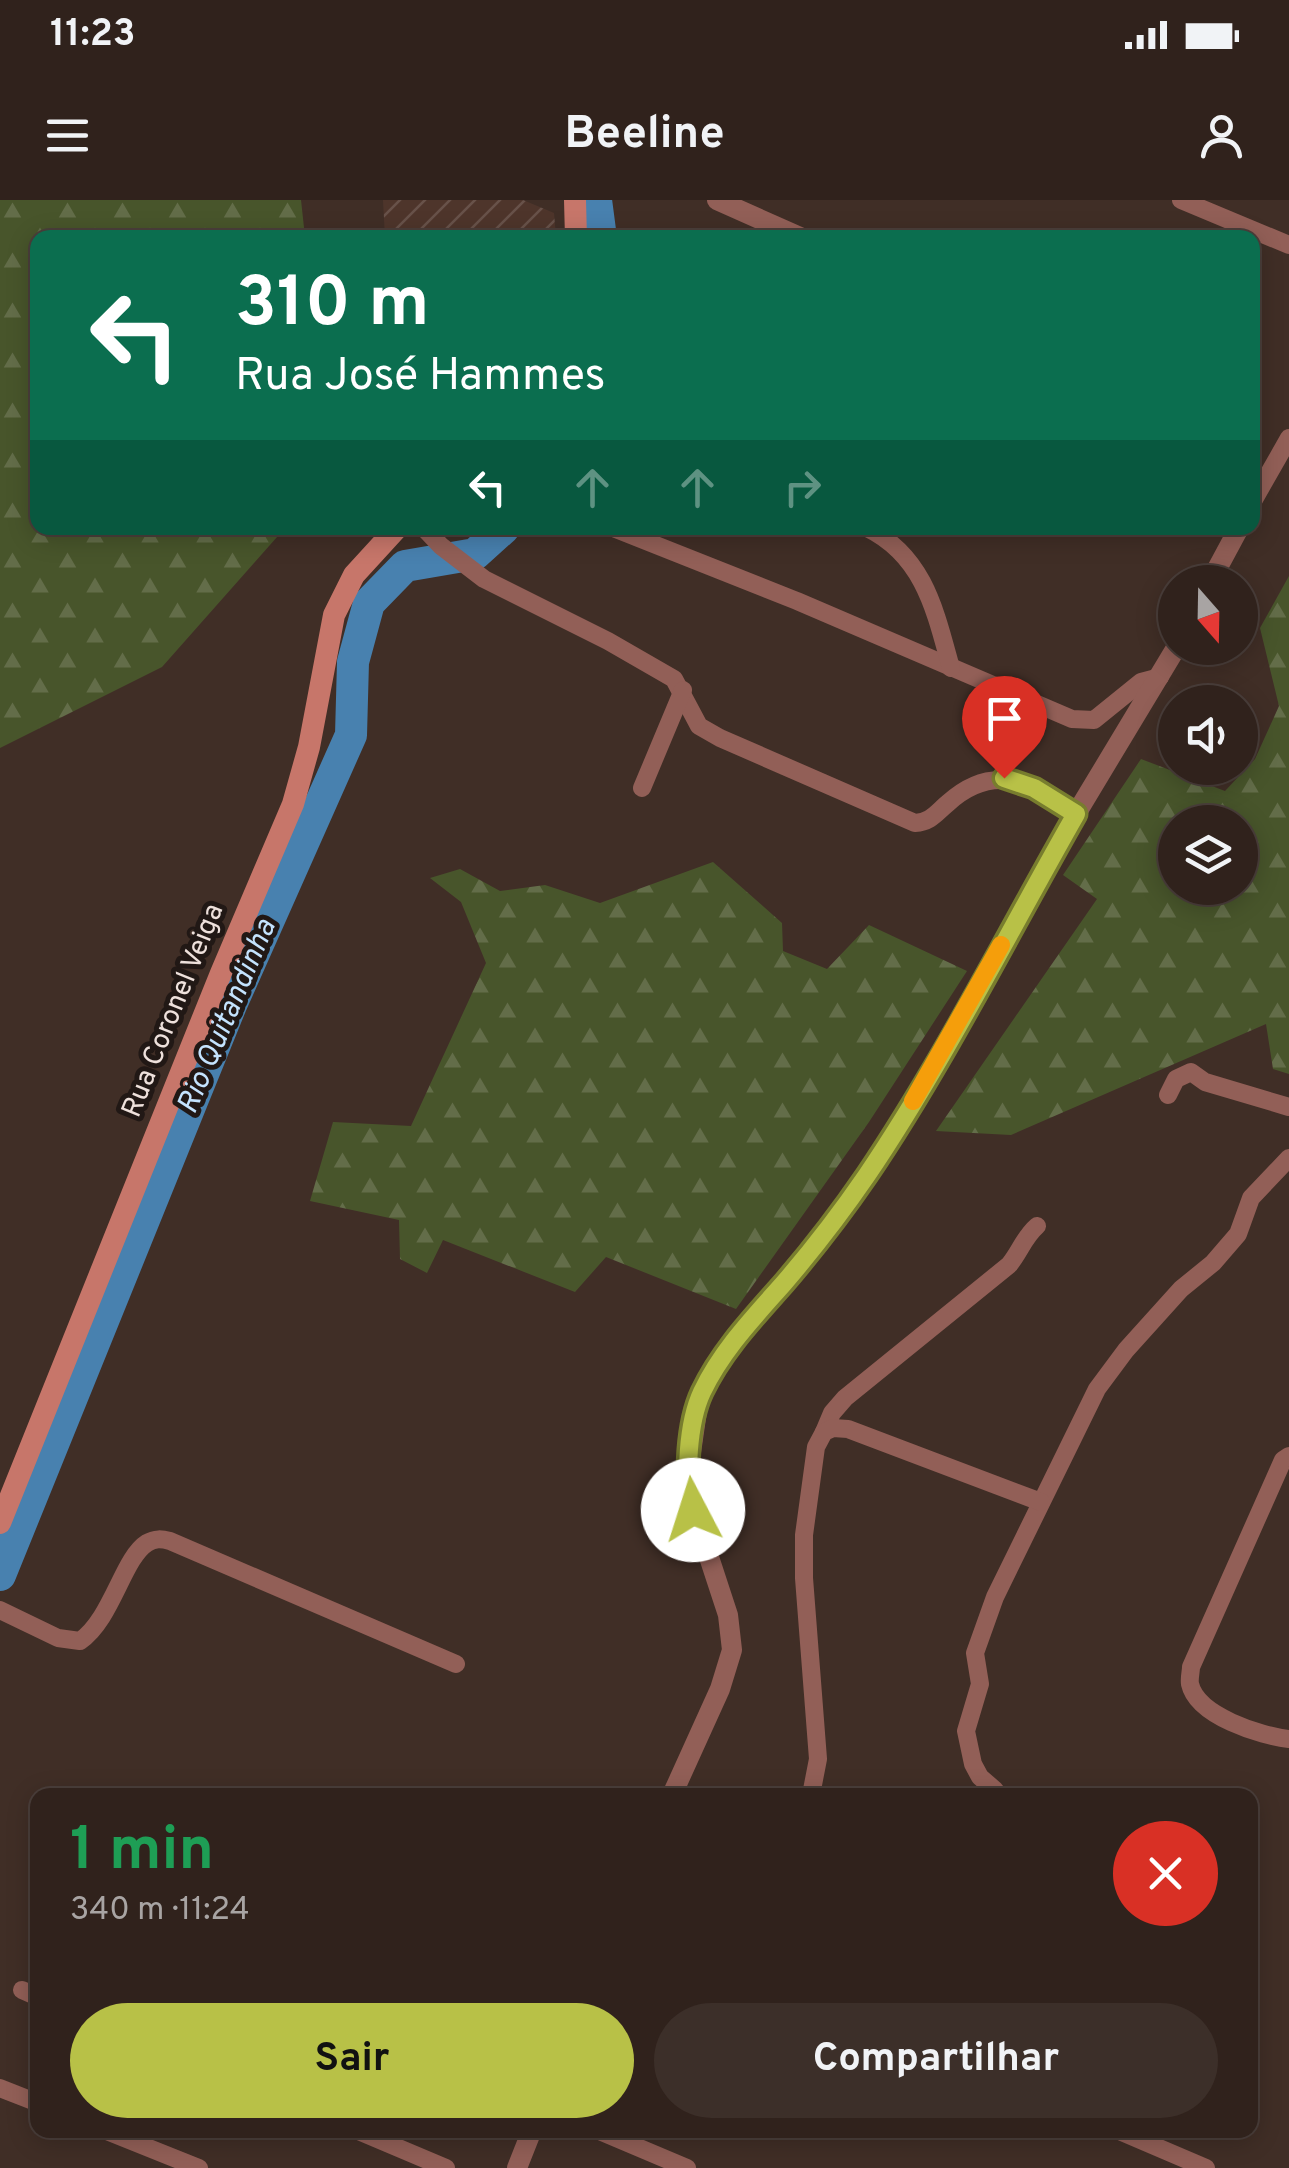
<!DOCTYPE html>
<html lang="pt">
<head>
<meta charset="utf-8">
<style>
	body { margin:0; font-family:Overpass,sans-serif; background:#3c2f29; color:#f1f3f6; height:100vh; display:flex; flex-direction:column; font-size:38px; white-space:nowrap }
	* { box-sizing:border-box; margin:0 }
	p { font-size:32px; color:#a8a4a3 }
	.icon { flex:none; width:55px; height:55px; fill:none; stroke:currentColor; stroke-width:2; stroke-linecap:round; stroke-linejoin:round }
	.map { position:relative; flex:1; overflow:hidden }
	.side { position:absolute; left:30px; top:1588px; width:1228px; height:350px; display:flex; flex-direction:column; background:#30221c; border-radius:20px; box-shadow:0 5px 25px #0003,0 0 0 2px #4b3f3b }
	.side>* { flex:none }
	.guide { position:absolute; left:30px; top:30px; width:1230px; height:305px; border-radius:20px; box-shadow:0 5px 25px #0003,0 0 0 2px #4b3f3b; background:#0b6e4f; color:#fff; overflow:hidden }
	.needle { width:65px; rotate:160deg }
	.controls { position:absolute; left:1158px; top:365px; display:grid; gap:20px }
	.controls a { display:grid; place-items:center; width:100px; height:100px; border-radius:50%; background:#30221c; box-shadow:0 5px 25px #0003,0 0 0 2px #4b3f3b; font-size:50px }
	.pin { position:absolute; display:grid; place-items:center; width:85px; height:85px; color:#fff; margin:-102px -42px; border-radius:50% 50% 50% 0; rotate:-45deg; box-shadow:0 0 10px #0007 }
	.pin .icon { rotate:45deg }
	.me { position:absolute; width:110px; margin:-55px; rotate:355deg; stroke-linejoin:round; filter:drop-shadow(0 0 8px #0008) }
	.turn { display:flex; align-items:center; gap:35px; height:210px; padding:0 40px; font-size:45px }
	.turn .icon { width:130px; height:130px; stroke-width:2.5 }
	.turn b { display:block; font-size:70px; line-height:85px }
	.lanes { display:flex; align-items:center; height:95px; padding:0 40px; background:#0003; justify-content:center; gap:50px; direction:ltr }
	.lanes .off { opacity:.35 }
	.round { display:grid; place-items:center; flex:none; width:105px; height:105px; border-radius:52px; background:#3c2f29 }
	.summary { display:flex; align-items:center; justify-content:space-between; height:170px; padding:0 40px }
	h1 { font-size:60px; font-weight:700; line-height:75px; color:#1e9e55 }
	.action { display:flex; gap:20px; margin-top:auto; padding:20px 40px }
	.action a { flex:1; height:115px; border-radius:60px; background:#b8c147; color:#111; font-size:40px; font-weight:700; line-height:115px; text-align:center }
	.action a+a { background:#3c2f29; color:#f1f3f6 }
	.status { display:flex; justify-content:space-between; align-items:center; height:70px; padding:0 50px; background:#30221c; direction:ltr }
	.status svg { height:28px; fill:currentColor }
	header { display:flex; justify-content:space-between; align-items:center; height:130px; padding:0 40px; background:#30221c; font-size:45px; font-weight:700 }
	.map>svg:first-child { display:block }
	.industrial { fill:url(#industrial-furrows) }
	.forest { fill:url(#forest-firs); fill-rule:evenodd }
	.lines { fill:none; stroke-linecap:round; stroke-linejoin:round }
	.river { stroke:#4881af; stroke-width:32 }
	.minor { stroke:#925f57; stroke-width:18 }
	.tertiary { stroke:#925f57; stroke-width:20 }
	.secondary { stroke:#c7766a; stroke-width:22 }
	.route-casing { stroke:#787d2e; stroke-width:25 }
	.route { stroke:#b8c147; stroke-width:18 }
	.slow { stroke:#f59e0b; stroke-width:18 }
	.labels { text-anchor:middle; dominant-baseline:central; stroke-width:10; stroke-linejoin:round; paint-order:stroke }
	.street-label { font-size:28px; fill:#eee1dc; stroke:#211815 }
	.water-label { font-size:30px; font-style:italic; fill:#c4e3fe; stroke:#211815 }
</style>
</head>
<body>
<div class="status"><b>11:23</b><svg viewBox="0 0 49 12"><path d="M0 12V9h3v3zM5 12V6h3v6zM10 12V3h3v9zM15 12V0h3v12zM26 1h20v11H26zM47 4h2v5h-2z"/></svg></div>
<header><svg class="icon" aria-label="menu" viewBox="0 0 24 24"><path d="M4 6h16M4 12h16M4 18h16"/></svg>Beeline<svg class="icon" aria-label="person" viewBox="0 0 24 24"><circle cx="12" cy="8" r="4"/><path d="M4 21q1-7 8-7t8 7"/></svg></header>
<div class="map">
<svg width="1289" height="1968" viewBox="0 0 1289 1968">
	<defs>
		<pattern id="industrial-furrows" width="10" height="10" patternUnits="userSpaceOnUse" patternTransform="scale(2.5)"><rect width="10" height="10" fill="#4e352b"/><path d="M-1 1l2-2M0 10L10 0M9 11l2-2" fill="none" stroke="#685249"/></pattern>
		<pattern id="forest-firs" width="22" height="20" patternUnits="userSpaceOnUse" patternTransform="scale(2.5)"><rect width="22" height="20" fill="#48552b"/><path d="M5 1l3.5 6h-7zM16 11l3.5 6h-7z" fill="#636d49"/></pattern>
	</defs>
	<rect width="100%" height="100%" fill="#402e26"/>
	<path class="industrial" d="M383,0H523L554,13L556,37H385Z"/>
	<g class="forest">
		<path d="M0,0H301L305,37L38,38V328H285L162,467L0,548Z"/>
		<path d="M1289,376V874L1273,869L1266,824L1011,935L936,931L1097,699L1063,675L1141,559L1225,591L1255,559L1279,506L1260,428ZM1175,622H1240V688H1175Z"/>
		<path d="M713,662L782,723L783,751L827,769L869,725L967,771L869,922L736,1109L606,1057L575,1092L443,1040L427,1073L400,1059L399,1020L310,1001L333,922L411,926L486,763L461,702L430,678L460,669L500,691L545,685L600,703Z"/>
	</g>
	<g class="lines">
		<g class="river">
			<path d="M596,0L601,38"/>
			<path d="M0,1375L231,805L351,535L353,462L369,403L405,366L475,354L504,328"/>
		</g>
		<g class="minor">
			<path d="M1181,0L1289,45"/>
			<path d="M1252,303L1289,238"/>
			<path d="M424,328L441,346L484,379L608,441L674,479L699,526L720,538L915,623C931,622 936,613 948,603C993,562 1033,582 1076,614"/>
			<path d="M613,328L797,401L1072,519L1094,520L1141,482L1160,477"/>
			<path d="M867,328C924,356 935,410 951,468"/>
			<path d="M642,588L683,490"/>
			<path d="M1168,895L1176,879L1191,872L1205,882L1289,907"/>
			<path d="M824,1232L832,1213L845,1198L1009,1065C1020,1052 1024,1037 1037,1026"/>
			<path d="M1289,1256L1283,1260L1191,1467C1191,1472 1189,1478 1190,1484C1197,1516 1261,1536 1289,1539"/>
			<path d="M0,1410L58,1438L80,1441C112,1419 123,1358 147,1343C155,1338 162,1339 170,1341L456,1464"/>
			<path d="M995,1590L980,1577L973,1564L966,1531L980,1484L975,1453L995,1397L1097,1189L1126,1150L1181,1089L1213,1063L1238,1034L1251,998L1289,958"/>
			<path d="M811,1595L818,1559L804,1378V1335L816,1247L824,1232L833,1228L848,1229L1041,1302"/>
			<path d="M22,1790L38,1797"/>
			<path d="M0,1888L38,1903"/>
			<path d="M104,1930L199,1968"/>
			<path d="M356,1930L446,1968"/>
			<path d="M597,1930L687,1968"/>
			<path d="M1117,1930L1206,1968"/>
		</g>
		<g class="tertiary">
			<path d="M717,0L802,38"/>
			<path d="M1210,382L1239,328"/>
			<path d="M672,1595L720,1489L732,1450L728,1415L686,1287L699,1197L734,1142L823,1038L868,973L911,905L1076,614L1176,448"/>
			<path d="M517,1968L532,1930"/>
		</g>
		<g class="secondary">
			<path d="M575,0L576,38"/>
			<path d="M0,1323L221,773L293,604L309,547L334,415L354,375L397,328"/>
		</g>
	</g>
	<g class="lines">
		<g class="route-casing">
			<path id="route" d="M693,1310C684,1279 688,1222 702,1192C722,1150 754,1117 784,1083C814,1048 841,1013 867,975C944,861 1008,733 1076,614L1034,588L1004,578"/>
		</g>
		<use href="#route" class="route"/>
		<path class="slow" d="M913,901L1001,745"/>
	</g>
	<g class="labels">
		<g class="street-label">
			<text transform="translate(174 811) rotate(-68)">Rua Coronel Veiga</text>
		</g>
		<g class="water-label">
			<text transform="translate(228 817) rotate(-67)">Rio Quitandinha</text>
		</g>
	</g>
</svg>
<div class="controls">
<a><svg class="needle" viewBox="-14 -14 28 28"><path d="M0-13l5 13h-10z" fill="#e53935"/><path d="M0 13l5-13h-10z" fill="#a8a4a3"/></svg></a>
<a><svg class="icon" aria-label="sound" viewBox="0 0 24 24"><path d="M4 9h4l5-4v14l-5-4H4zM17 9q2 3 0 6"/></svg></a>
<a><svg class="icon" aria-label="layers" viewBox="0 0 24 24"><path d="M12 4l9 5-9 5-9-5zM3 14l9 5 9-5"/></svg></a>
</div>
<div class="pin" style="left:1004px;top:578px;background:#d93025"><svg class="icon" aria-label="arrive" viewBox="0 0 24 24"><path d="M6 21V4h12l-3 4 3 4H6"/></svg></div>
<svg class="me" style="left:693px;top:1310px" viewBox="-20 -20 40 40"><circle r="19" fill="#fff"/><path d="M0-13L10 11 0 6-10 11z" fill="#b8c147"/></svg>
<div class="guide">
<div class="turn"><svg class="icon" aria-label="left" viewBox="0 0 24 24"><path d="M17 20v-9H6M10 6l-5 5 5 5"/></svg><div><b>310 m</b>Rua José Hammes</div></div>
<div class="lanes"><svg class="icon" aria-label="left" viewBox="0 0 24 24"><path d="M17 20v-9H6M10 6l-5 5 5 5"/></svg><svg class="icon off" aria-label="ahead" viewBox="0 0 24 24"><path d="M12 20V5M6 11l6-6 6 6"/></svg><svg class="icon off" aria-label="ahead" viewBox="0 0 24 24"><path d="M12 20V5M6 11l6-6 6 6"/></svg><svg class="icon off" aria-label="right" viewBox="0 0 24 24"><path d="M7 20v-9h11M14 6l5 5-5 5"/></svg></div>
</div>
<section class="side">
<div class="summary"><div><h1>1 min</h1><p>340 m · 11:24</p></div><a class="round" style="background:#d93025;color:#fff"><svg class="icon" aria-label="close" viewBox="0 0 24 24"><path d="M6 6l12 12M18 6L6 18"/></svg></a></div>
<div class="action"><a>Sair</a><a>Compartilhar</a></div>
</section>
</div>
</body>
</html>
